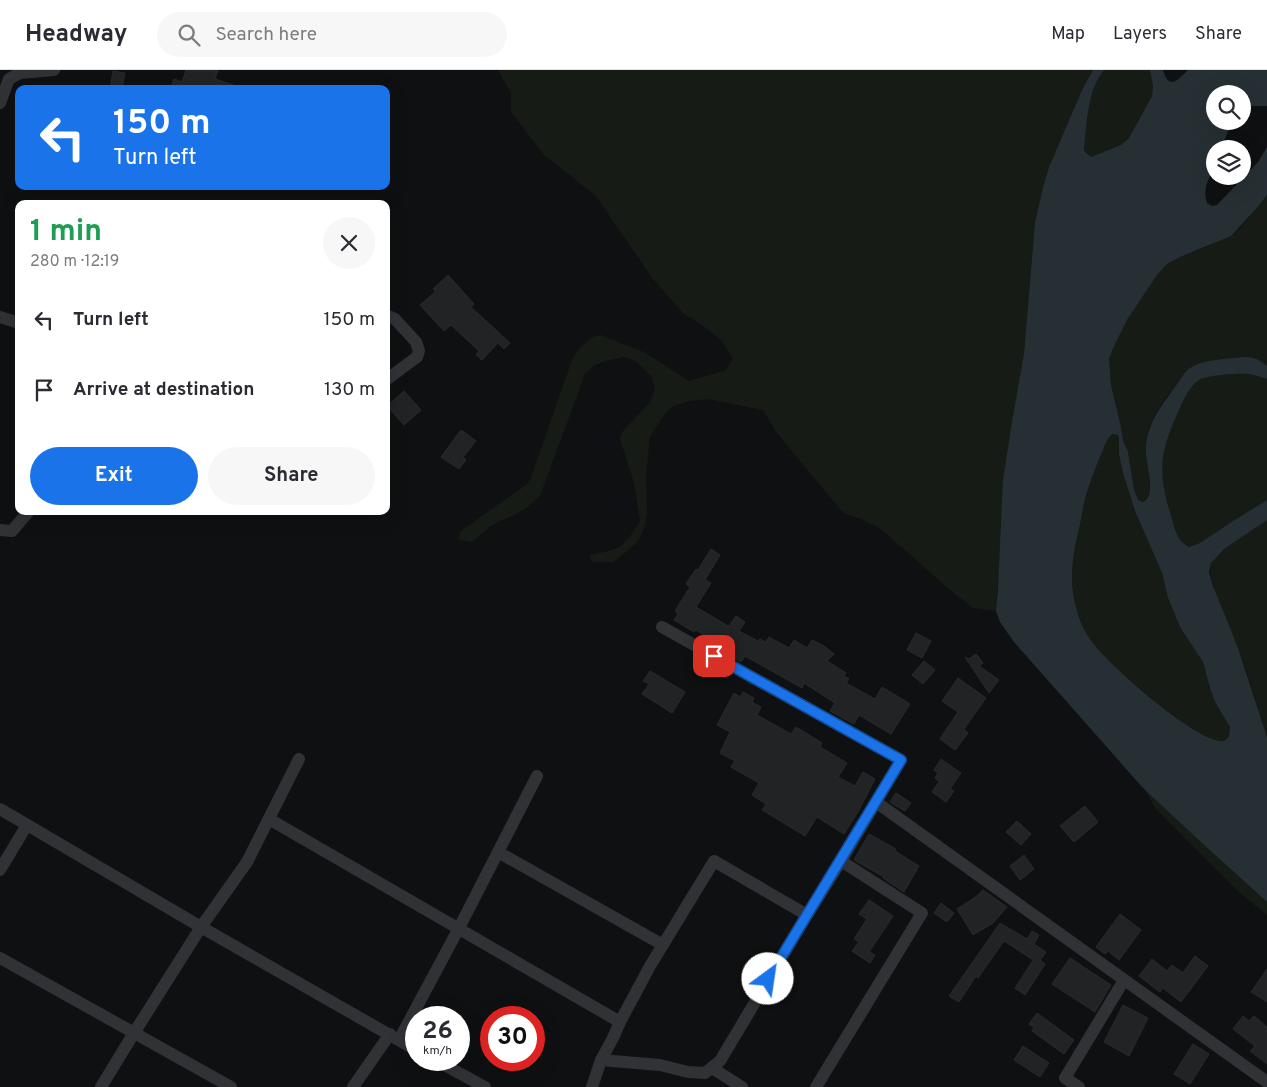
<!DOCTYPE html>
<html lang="en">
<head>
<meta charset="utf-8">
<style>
	body { margin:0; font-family:Overpass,sans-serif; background:#f7f7f7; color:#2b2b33; height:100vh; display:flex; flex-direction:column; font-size:19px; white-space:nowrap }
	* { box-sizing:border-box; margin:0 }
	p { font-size:16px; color:#7c7c81 }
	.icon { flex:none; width:28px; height:28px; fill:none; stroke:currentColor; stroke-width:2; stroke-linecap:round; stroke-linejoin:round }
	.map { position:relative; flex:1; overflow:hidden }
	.panel { position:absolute; left:15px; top:130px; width:375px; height:315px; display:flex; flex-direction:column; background:#fff; border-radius:10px; box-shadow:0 5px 20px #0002 }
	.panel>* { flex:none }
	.banner { position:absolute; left:15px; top:15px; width:375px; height:105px; border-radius:10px; box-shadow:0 5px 20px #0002; background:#1a73e8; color:#fff; overflow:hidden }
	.fabs { position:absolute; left:1206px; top:15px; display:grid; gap:10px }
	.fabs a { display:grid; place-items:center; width:45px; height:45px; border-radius:50%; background:#fff; box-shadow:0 5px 20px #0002; font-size:25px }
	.speed { position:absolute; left:405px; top:936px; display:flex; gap:10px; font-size:25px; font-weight:700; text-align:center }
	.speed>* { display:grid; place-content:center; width:65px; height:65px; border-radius:50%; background:#fff; box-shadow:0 5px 20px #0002; line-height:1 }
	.speed small { font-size:12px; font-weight:400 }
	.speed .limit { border:8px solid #d22; background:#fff; color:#111 }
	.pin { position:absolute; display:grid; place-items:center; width:42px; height:42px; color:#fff; margin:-21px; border-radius:10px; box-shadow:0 2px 8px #0006 }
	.me { position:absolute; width:55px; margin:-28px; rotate:31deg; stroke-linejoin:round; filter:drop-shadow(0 0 4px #0008) }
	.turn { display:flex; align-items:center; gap:18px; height:105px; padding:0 15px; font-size:22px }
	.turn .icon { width:65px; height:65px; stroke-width:2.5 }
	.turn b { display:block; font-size:35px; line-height:42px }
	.round { display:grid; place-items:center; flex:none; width:52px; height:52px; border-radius:26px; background:#f7f7f7 }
	.summary { display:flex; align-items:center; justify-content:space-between; height:85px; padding:0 15px }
	h1 { font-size:30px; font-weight:700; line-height:38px; color:#1e9e55 }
	.primary-button { display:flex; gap:10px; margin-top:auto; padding:10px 15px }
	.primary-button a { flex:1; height:58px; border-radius:30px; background:#1a73e8; color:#fff; font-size:20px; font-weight:700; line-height:58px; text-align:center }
	.primary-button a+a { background:#f7f7f7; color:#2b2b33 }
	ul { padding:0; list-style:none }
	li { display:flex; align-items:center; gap:15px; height:70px; padding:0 15px }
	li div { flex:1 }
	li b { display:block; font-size:19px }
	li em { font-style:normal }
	header { display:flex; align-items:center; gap:30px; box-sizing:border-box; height:70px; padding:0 25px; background:#fff; border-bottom:1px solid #e1e1e2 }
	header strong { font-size:24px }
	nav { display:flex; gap:28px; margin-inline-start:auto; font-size:18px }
	.search { width:350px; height:45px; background:#f7f7f7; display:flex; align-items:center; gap:12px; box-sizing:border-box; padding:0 18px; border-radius:28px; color:#7c7c81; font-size:19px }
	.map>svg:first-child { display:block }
	.green { fill:#161b16 }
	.water { fill:#263034; fill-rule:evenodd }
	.building { fill:#222325; stroke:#292a2d }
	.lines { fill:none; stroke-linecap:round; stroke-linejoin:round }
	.street { stroke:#303236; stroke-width:12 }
	.route-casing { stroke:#114b97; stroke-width:12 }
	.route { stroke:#1a73e8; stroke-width:9 }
</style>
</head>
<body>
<header>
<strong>Headway</strong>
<div class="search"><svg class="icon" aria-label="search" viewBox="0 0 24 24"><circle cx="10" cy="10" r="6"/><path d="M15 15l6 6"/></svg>Search here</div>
<nav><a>Map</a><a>Layers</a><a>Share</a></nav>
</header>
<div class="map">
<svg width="1267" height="1017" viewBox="0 0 1267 1017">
	<rect width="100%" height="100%" fill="#0f1011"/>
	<g class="green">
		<path d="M498,0H1093L1082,20L1049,97L1043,117L1035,152L1024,283L1008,378L996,541L973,538L951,521L881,459L861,449L843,443L776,362L763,340L708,329L690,331L673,336L666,342L650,367L646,405L647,442L645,456L638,471L624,484L613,492H592L589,485C599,483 615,481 623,474C630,468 635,459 640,451L634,413L620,369L622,362L649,333L655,320L652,307L636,291L624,287L605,291L593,296L585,304L540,426L525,439L510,447L492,455L472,472L459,470L460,462L487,442L529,413L573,287L580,278L592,267L601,265L646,283L689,311L726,300L733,289L722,271L706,258L683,243L653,209L595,125L544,85L511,42V23Z"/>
		<path d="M1104,0H1150L1153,16L1152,26L1129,68L1121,75L1091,87L1086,83L1084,80C1087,54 1087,21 1104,0Z"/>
		<path d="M1267,125V296L1259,290L1186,302C1171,322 1151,343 1147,368C1147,373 1146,378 1146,383C1147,397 1155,421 1145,432H1143L1138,430L1134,421L1128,383L1123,370L1121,357L1111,315L1109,289L1114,276L1127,250L1157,205L1167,194L1180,187L1209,176L1238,160L1255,140Z"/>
		<path d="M1233,304H1250L1267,309V430L1233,451L1200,473L1189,477C1178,472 1175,460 1172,449C1165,426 1158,402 1164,377C1167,364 1174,351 1180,338C1184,329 1191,316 1199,310C1207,304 1223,305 1233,304Z"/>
		<path d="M1113,364L1118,365L1119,370V384L1123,403L1135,441L1162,503L1168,528L1180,557L1203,592L1210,618L1215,632L1230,657L1229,666C1227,669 1224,672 1220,671C1192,668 1107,593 1090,569C1080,555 1076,539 1073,523C1070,501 1074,480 1079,459C1081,451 1082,442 1084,433C1089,413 1098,392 1106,372L1110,366Z"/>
		<path d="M1267,450V667C1258,638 1249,609 1239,580C1232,561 1206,511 1211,494C1215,481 1254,458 1267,450Z"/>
		<path d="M1144,718L1202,773L1267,832V845L1239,822L1155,738Z"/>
	</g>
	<path class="water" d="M1093,0H1104C1087,21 1087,54 1084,80L1086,83L1091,87L1121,75L1129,68L1152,26L1153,16L1150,0H1163C1169,21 1178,10 1188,0H1267V36H1243L1242,24H1215V51H1232L1221,79H1215C1215,83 1216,88 1215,92C1213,107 1201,113 1207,133L1212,136L1217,135L1258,92L1267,77V125L1255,140L1231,166L1180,187L1167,194L1157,205L1127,250L1114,276L1109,289L1111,315L1121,357L1123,370L1128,382L1134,420L1138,430L1143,432C1157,426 1146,395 1146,382C1145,355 1162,335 1177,314C1181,308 1186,300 1192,297C1205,289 1230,289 1245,287C1254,287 1260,290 1267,296V309C1261,307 1255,305 1249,304C1239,303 1206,305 1199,310C1191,315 1184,329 1180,338C1159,383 1157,401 1172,449C1175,460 1178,472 1189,477L1200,473L1233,451L1267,430V450L1224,479L1211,493L1209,502L1213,516L1238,578L1267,667V832L1202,773L1143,718L1014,572L1000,552L996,541L998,519L1003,410L1012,352L1024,283L1035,152L1043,117L1049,97L1082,20ZM1113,364L1118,365L1119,370V384L1123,403L1135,441L1162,503L1168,528L1180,557L1203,592L1210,618L1215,632L1230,657L1229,666C1227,669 1224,672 1220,671C1192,668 1106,593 1090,569C1080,555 1076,539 1073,523C1070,501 1074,480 1079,459C1081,451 1082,442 1084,433C1089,413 1098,392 1106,372L1110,366Z"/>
	<g class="building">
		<path d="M186,0H218L215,9L239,17V19H170L174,9L182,12Z"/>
		<path d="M113,1L125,3L122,19H110Z"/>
		<path d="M448,205L474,234L471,237L510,273L504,279L498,273L482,290L476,285L479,281L451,255L444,261L420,235L436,221L433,219Z"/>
		<path d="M404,321L421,340L404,355L387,336Z"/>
		<path d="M461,360L476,371L463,387L466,390L459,399L441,387Z"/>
		<path d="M711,479L720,485L705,510L711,513L696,537L728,556V555L729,556L736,546L745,552L739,561L758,571L760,569L766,572L769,567L789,578L794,570L807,578L812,570L824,576L834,584L827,591L846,603L844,606L849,609L846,613L875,629L882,617L910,634L891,664L859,645L854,654L830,641L835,633L804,613L802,618L745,586L741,592L716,578L718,574L696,560L694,562L674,550L678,544L675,541L690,517L686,514L696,499L698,500Z"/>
		<path d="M916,563L931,571L922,588L907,580Z"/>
		<path d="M976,584L983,593L979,596L999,610L989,623L965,587L969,589Z"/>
		<path d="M924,591L935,600L923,614L912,605Z"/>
		<path d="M650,601L685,622L672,643L642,624L649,614L643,611Z"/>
		<path d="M958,608L986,628L964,659L968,663L955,680L940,669L958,642L942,631Z"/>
		<path d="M743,622L754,628L752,632L761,637L757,645L791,664L796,657L822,673L820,677L847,693L838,707L855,716L863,702L875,709L859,740L844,764L817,747L805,766L762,740L766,734L752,725L759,713L731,697L735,691L720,683L730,662L717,655L734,623L740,627Z"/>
		<path d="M941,689L961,703L950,719L954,721L946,732L932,722L939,712L935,708L938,703L934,700Z"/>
		<path d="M896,723L911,733L905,741L890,732Z"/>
		<path d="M1085,736L1098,752L1074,772L1060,756Z"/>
		<path d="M1017,751L1031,764L1021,775L1006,762Z"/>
		<path d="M869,764L896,779L895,781L919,796L904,822L883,808L884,807L854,790Z"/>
		<path d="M1024,785L1034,799L1020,810L1010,796Z"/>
		<path d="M983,820L1007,837L993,853L973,865L957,839L977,826Z"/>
		<path d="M869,830L893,846L869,882L875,885L870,893L852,881L859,872L854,869L867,849L859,844Z"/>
		<path d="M941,833L954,843L947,852L934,843Z"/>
		<path d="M1120,844L1141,860L1119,890L1108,881L1105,884L1096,877Z"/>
		<path d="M1000,853L1027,869L1032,861L1039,865L1034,874L1046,882L1040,890L1045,894L1025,925L1015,918L1033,890L1004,871L978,908L976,906L959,932L949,926Z"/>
		<path d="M1195,886L1208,896L1181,932L1163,918L1160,922L1139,906L1152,889L1167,901L1172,895L1183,903Z"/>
		<path d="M1070,888L1111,915L1095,942L1052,914Z"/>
		<path d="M1267,899V932L1251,922Z"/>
		<path d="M1123,935L1148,948L1129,986L1104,972Z"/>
		<path d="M1037,943L1074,970L1064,984L1032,961L1034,958L1029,954Z"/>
		<path d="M1243,946L1249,951L1254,946L1267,957V994L1250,981L1255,976L1233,959Z"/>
		<path d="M1193,974L1209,984L1190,1014L1174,1004Z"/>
		<path d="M1023,976L1049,993L1040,1007L1014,990Z"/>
	</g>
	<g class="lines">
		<g class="street">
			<path d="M0,33L9,9L20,3L54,0"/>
			<path d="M386,246H388L395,249L416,272L419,281L417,287L386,310"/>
			<path d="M0,247L19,253"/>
			<path d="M0,460L12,461L29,441"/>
			<path d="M876,732L1267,1012"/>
			<path d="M0,739L201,857L416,980"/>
			<path d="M269,749L620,952"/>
			<path d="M498,782L663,875"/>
			<path d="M0,800L27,755"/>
			<path d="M0,888L231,1017"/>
			<path d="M399,970L459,858L537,706"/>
			<path d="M435,990L485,1017"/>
			<path d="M601,990L660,995L688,1002L705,1003L720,991L807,845"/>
			<path d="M712,998L742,1017"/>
			<path d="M101,1017L134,963L201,857L247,792L299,689"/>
			<path d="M353,1017L390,964"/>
			<path d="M592,1017L601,990L613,968L620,952L650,896L714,791L807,845L841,791L901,690L662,557"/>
			<path d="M816,1017L922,843L841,791"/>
			<path d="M1079,1017L1065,1008L1124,910"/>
		</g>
	</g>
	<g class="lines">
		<g class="route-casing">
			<path id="route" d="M714,586L901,690L768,909"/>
		</g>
		<use href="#route" class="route"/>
	</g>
</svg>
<div class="fabs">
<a><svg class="icon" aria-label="search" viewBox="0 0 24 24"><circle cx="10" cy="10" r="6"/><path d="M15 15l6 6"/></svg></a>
<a><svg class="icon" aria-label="layers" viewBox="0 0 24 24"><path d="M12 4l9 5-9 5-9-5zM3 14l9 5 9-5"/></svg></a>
</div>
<div class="speed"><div>26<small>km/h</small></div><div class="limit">30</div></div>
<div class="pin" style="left:714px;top:586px;background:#d93025"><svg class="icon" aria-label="arrive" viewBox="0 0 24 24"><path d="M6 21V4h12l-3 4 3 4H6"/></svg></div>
<svg class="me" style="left:768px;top:909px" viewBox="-20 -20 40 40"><circle r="19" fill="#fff"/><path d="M0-13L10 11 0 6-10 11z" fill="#1a73e8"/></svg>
<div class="banner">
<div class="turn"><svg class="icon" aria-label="left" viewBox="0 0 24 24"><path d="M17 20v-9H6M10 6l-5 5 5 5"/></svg><div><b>150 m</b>Turn left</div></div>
</div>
<section class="panel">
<div class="summary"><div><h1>1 min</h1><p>280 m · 12:19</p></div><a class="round"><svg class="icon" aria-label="close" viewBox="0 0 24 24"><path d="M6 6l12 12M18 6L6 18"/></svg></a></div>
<ul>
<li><svg class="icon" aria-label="left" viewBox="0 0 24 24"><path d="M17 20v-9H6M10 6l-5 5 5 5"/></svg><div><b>Turn left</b></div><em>150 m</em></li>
<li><svg class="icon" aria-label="arrive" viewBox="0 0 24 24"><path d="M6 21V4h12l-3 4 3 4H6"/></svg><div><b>Arrive at destination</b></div><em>130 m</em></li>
</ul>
<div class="primary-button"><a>Exit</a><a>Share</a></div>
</section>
</div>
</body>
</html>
